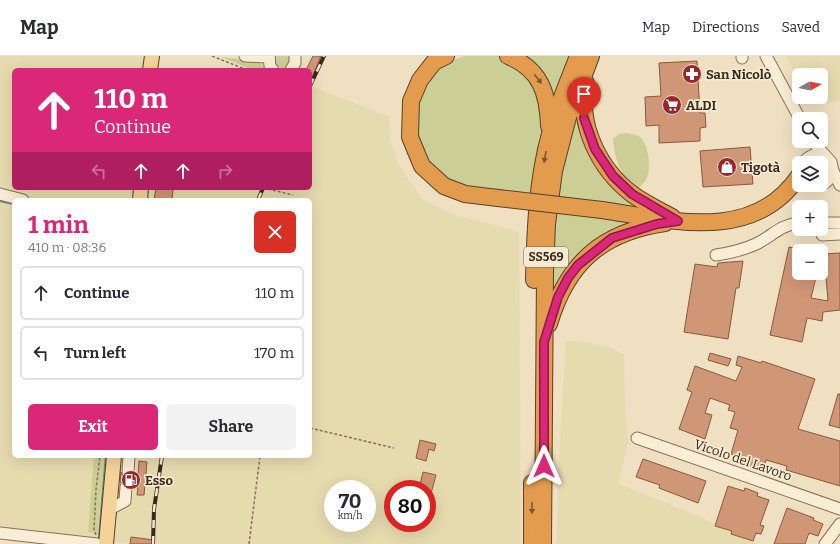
<!DOCTYPE html>
<html lang="en">
<head>
<meta charset="utf-8">
<style>
	body { margin:0; font-family:Bitter,serif; background:#f2f2f3; color:#2b2b33; height:100vh; display:flex; flex-direction:column; font-size:15px; white-space:nowrap }
	* { box-sizing:border-box; margin:0 }
	p { font-size:13px; color:#7c7c81 }
	.icon { flex:none; width:22px; height:22px; fill:none; stroke:currentColor; stroke-width:2; stroke-linecap:round; stroke-linejoin:round }
	.map { position:relative; flex:1; overflow:hidden }
	.sheet { position:absolute; left:12px; top:142px; width:300px; height:260px; display:flex; flex-direction:column; background:#fff; border-radius:6px; box-shadow:0 4px 16px #0002 }
	.sheet>* { flex:none }
	.guide { position:absolute; left:12px; top:12px; width:300px; height:122px; border-radius:6px; box-shadow:0 4px 16px #0002; background:#db2777; color:#fff; overflow:hidden }
	.needle { width:26px; rotate:81deg }
	.tools { position:absolute; left:792px; top:12px; display:grid; gap:8px }
	.tools a { display:grid; place-items:center; width:36px; height:36px; border-radius:6px; background:#fff; box-shadow:0 4px 16px #0002; font-size:20px }
	.speed { position:absolute; left:324px; top:424px; display:flex; gap:8px; font-size:20px; font-weight:700; text-align:center }
	.speed>* { display:grid; place-content:center; width:52px; height:52px; border-radius:50%; background:#fff; box-shadow:0 4px 16px #0002; line-height:1 }
	.speed small { font-size:10px; font-weight:400 }
	.speed .limit { border:6px solid #d22; background:#fff; color:#111 }
	.pin { position:absolute; display:grid; place-items:center; width:34px; height:34px; color:#fff; margin:-41px -17px; border-radius:50% 50% 50% 0; rotate:-45deg; box-shadow:0 0 4px #0007 }
	.pin .icon { rotate:45deg }
	.me { position:absolute; width:44px; margin:-22px; rotate:0deg; stroke-linejoin:round; filter:drop-shadow(0 0 3px #0008) }
	.turn { display:flex; align-items:center; gap:14px; height:84px; padding:0 16px; font-size:18px }
	.turn .icon { width:52px; height:52px; stroke-width:2.5 }
	.turn b { display:block; font-size:28px; line-height:34px }
	.lanes { display:flex; align-items:center; height:38px; padding:0 16px; background:#0003; justify-content:center; gap:20px; direction:ltr }
	.lanes .off { opacity:.35 }
	.round { display:grid; place-items:center; flex:none; width:42px; height:42px; border-radius:6px; background:#f2f2f3 }
	.head { display:flex; align-items:center; justify-content:space-between; height:68px; padding:0 16px }
	h1 { font-size:24px; font-weight:700; line-height:30px; color:#db2777 }
	.action { display:flex; gap:8px; margin-top:auto; padding:8px 16px }
	.action a { flex:1; height:46px; border-radius:6px; background:#db2777; color:#fff; font-size:16px; font-weight:700; line-height:46px; text-align:center }
	.action a+a { background:#f2f2f3; color:#2b2b33 }
	ul { padding:0; list-style:none }
	li { display:flex; align-items:center; gap:12px; height:54px; margin:0 8px 6px; padding:0 8px; border:2px solid #e1e1e2; border-radius:6px }
	li div { flex:1 }
	li b { display:block; font-size:15px }
	li em { font-style:normal }
	header { display:flex; align-items:center; gap:24px; box-sizing:border-box; height:56px; padding:0 20px; background:#fff; border-bottom:1px solid #e1e1e2 }
	header strong { font-size:19px }
	nav { display:flex; gap:22px; margin-inline-start:auto; font-size:14px }
	.map>svg:first-child { display:block }
	.farmland { fill:#e6daaf; fill-rule:evenodd }
	.green { fill:#cbcf95 }
	.lines { fill:none; stroke-linecap:round; stroke-linejoin:round }
	.stream { stroke:#6b9185; stroke-width:2.5 }
	.building { fill:#d09776; stroke:#8b583d }
	.minor-casing { stroke:#8a7058; stroke-width:13 }
	.major-casing { stroke:#583f2c; stroke-width:16 }
	.highway-casing { stroke:#583f2c; stroke-width:18 }
	.path { stroke:#8a7058; stroke-width:1.5; stroke-dasharray:3 2; stroke-linecap:butt }
	.minor { stroke:#faedd5; stroke-width:11 }
	.major { stroke:#f5d398; stroke-width:14 }
	.highway { stroke:#e39b4e; stroke-width:16 }
	.rail-casing { stroke:#3a291d; stroke-width:4 }
	.rail { stroke:#f7ead1; stroke-width:2.5; stroke-dasharray:8; stroke-linecap:butt }
	.highway-bridge-casing { stroke:#583f2c; stroke-width:18; stroke-linecap:butt }
	.highway-bridge { stroke:#e39b4e; stroke-width:16 }
	.oneway { fill:#7e5731 }
	.route-casing { stroke:#8e194d; stroke-width:10 }
	.route { stroke:#db2777; stroke-width:7 }
	.labels { text-anchor:middle; dominant-baseline:central; stroke-width:3.5; stroke-linejoin:round; paint-order:stroke }
	.shield { fill:#f7ead1; stroke:#736353; stroke-width:1 }
	.shield-label { font-size:12px; font-weight:bold; fill:#3a291d }
	.poi-label { font-size:13px; font-weight:bold; fill:#3a291d; stroke:#f7ead1; text-anchor:start }
	.street-label { font-size:13px; fill:#3a291d; stroke:#f7ead1 }
</style>
</head>
<body>
<header>
<strong>Map</strong>
<nav><a>Map</a><a>Directions</a><a>Saved</a></nav>
</header>
<div class="map">
<svg width="840" height="488" viewBox="0 0 840 488">
	<rect width="100%" height="100%" fill="#f0e0c2"/>
	<g class="farmland">
		<path d="M0,0H148L151,14H14V132H310L311,30L390,61L389,79L398,108L423,144L455,159L519,176L521,488H130L0,473ZM14,144H310V400H14ZM333,433H367V467H333ZM393,433H427V467H393Z"/>
		<path d="M785,0H840V45L816,47L812,41H821V19H799V22Z"/>
		<path d="M566,285L586,286L611,292L624,299L625,353L628,385L619,428L703,462L758,488H557L558,418Z"/>
	</g>
	<g class="green">
		<path d="M276,0H289L291,6L286,12H281L275,7Z"/>
		<path d="M464,0H498L519,10L535,26L545,68L533,137L468,130L445,123L427,105L415,80L416,52L425,26L445,7Z"/>
		<path d="M524,0H573L556,48C550,24 542,16 524,0Z"/>
		<path d="M221,1L260,5L265,14H253Z"/>
		<path d="M579,47L584,73L645,155L557,141L565,94Z"/>
		<path d="M626,77C631,78 637,78 641,82C649,91 651,111 647,122C645,126 642,129 639,132C621,126 614,100 613,83L619,78Z"/>
		<path d="M554,157L641,166L627,171L550,248Z"/>
		<path d="M94,400H105L97,478L88,476Z"/>
	</g>
	<g class="lines">
		<g class="stream">
			<path d="M0,145L14,148"/>
			<path d="M99,483L106,400"/>
		</g>
	</g>
	<g class="building">
		<path d="M313,0H321L310,26V14H306Z"/>
		<path d="M697,5L700,57H705L706,71L700,72V85L659,87V69L646,70L645,41L661,40L659,7Z"/>
		<path d="M750,91L753,128L703,131L700,95Z"/>
		<path d="M156,132L173,133L172,144H154Z"/>
		<path d="M789,191L799,193V217H817L811,242L828,245L824,198L840,197V254L823,256L822,265L807,262L802,286L770,279Z"/>
		<path d="M743,205L739,232H736L728,283L684,276L695,208L717,211L718,207Z"/>
		<path d="M710,297L731,303L728,310L708,304Z"/>
		<path d="M738,300L761,307L762,305L815,323L798,373L840,385V430L786,414L787,410L766,404L764,410L760,409L759,413L743,408L745,403L731,398L738,374L730,372L735,356L728,354L730,349L710,342L705,357L712,359L705,383L679,373L692,336L687,334L695,310L736,325L742,311L736,309Z"/>
		<path d="M838,338H840V372L829,369Z"/>
		<path d="M420,384L436,388L434,395L429,393L426,405L416,402Z"/>
		<path d="M643,403L706,425L698,447L659,432L660,429L636,421Z"/>
		<path d="M139,405L147,406L144,439H137L138,432L133,431L130,425H123L120,427L121,416L124,422L127,423L131,422L135,417L138,418Z"/>
		<path d="M423,416L436,419L429,445H427V433H419Z"/>
		<path d="M728,430L744,435L745,432L758,437L757,440L769,444L760,469L764,470L761,478L756,477L753,485L731,478L732,475L715,470Z"/>
		<path d="M787,452L814,462L813,464L823,468L818,480L809,477L805,488H774Z"/>
		<path d="M131,481L154,484L153,488H130Z"/>
	</g>
	<g class="lines">
		<g class="minor-casing">
			<g id="minor">
				<path d="M245,0L269,1"/>
				<path d="M269,0L270,10L273,14"/>
				<path d="M742,0V2"/>
				<path d="M766,0L800,63"/>
				<path d="M291,14L295,7V0"/>
				<path d="M812,85L831,106L833,115L840,129"/>
				<path d="M803,107C809,99 815,97 825,100"/>
				<path d="M813,129C823,131 830,125 833,115"/>
				<path d="M0,138L23,144"/>
				<path d="M821,167H840"/>
				<path d="M822,179L840,178"/>
				<path d="M716,199C730,197 743,194 756,188C773,180 779,169 799,167"/>
				<path d="M637,382L840,453"/>
				<path d="M128,416L129,400"/>
				<path d="M110,453L125,445L126,431"/>
				<path d="M0,477L97,488"/>
				<path d="M825,488L840,468"/>
			</g>
		</g>
		<g class="major-casing">
			<g id="major">
				<path d="M150,14L152,0"/>
				<path d="M140,144L141,132"/>
				<path d="M106,488L114,400"/>
			</g>
		</g>
		<g class="highway-casing">
			<g id="highway">
				<path d="M446,0L434,6L420,24L411,45L410,81L422,110L444,130L465,138L498,142"/>
				<path d="M508,0C541,13 548,38 549,70"/>
				<path d="M586,27C577,68 599,113 632,138C644,147 659,154 672,161"/>
				<path d="M602,154C670,164 753,188 799,120"/>
				<path d="M534,224C535,177 537,124 550,78C557,51 568,26 578,0"/>
				<path d="M549,268C567,207 602,176 665,167"/>
				<path d="M532,488V427"/>
				<path d="M543,488L545,216L547,168L554,115L568,61L591,0"/>
			</g>
		</g>
		<g class="path">
			<path d="M212,0L247,14"/>
			<path d="M238,133V132"/>
			<path d="M268,133L293,139"/>
			<path d="M310,372L394,392"/>
			<path d="M96,479L94,473L96,434L100,400"/>
			<path d="M249,488L260,400"/>
		</g>
		<use href="#minor" class="minor"/>
		<use href="#major" class="major"/>
		<use href="#highway" class="highway"/>
		<g class="rail-casing">
			<g id="rail">
				<path d="M310,30L324,0"/>
				<path d="M258,144L263,132"/>
				<path d="M153,488L154,453L162,400"/>
			</g>
		</g>
		<use href="#rail" class="rail"/>
		<g class="highway-bridge-casing">
			<path id="highway-bridge" d="M498,142L602,154"/>
		</g>
		<use href="#highway-bridge" class="highway-bridge"/>
	</g>
	<defs><path id="oneway-solid" d="M-6-.8H1V-3.2L6.5 0L1 3.2V.8H-6Z"/></defs>
	<g class="oneway">
		<use href="#oneway-solid" transform="translate(538 23) rotate(52)"/>
		<use href="#oneway-solid" transform="translate(545 101) rotate(100)"/>
		<use href="#oneway-solid" transform="translate(532 452) rotate(91)"/>
	</g>
	<g class="lines">
		<g class="route-casing">
			<path id="route" d="M544,410V286L558,241L568,222L578,209L612,182L657,168L678,165L632,138L613,120L595,93L584,62"/>
		</g>
		<use href="#route" class="route"/>
	</g>
	<defs>
		<g id="pharmacy-disc" transform="scale(1)"><circle r="9.5" fill="#9c252c" stroke="#f7ead1"/><path d="M-2-6h4v4h4v4h-4v4h-4v-4h-4v-4h4Z" fill="#fff"/></g>
		<g id="supermarket-disc" transform="scale(1)"><circle r="9.5" fill="#9c252c" stroke="#f7ead1"/><path d="M-6-5.5h2.5l.6 2H6L4.5 2H-2.5L-4.4-4H-6ZM-1.5 3.2a1.3 1.3 0 1 0 .1 0ZM3 3.2a1.3 1.3 0 1 0 .1 0Z" fill="#fff"/></g>
		<g id="shop-disc" transform="scale(1)"><circle r="9.5" fill="#9c252c" stroke="#f7ead1"/><path d="M-5-2.5h2.3a2.7 3.5 0 0 1 5.4 0H5L5.5 6h-11ZM-1.5-2.5h3a1.5 2.3 0 0 0-3 0Z" fill="#fff"/></g>
		<g id="fuel-disc" transform="scale(1)"><circle r="9.5" fill="#9c252c" stroke="#f7ead1"/><path d="M-5.5-6h7V0h2V4h1.3V-2.5L3-4.5l.8-.8L6-3V5H2.5V1h-1V6h-7ZM-4.2-4.7v3.2H.2V-4.7Z" fill="#fff"/></g>
	</defs>
	<g fill-rule="evenodd">
		<use href="#pharmacy-disc" x="692" y="18"/>
		<use href="#supermarket-disc" x="672" y="49"/>
		<use href="#shop-disc" x="727" y="111"/>
		<use href="#fuel-disc" x="131" y="424"/>
	</g>
	<g class="labels">
		<rect class="shield" x="524" y="191" width="44" height="20" rx="3"/>
		<g class="shield-label">
			<text x="546" y="201">SS569</text>
		</g>
		<g class="poi-label">
			<text x="706" y="18">San Nicolò</text>
			<text x="686" y="49">ALDI</text>
			<text x="741" y="111">Tigotà</text>
			<text x="145" y="424">Esso</text>
		</g>
		<g class="street-label">
			<text transform="translate(743 404) rotate(19)">Vicolo del Lavoro</text>
		</g>
	</g>
</svg>
<div class="tools">
<a><svg class="needle" viewBox="-14 -14 28 28"><path d="M0-13l5 13h-10z" fill="#e53935"/><path d="M0 13l5-13h-10z" fill="#7c7c81"/></svg></a>
<a><svg class="icon" aria-label="search" viewBox="0 0 24 24"><circle cx="10" cy="10" r="6"/><path d="M15 15l6 6"/></svg></a>
<a><svg class="icon" aria-label="layers" viewBox="0 0 24 24"><path d="M12 4l9 5-9 5-9-5zM3 14l9 5 9-5"/></svg></a>
<a>+</a>
<a>−</a>
</div>
<div class="speed"><div>70<small>km/h</small></div><div class="limit">80</div></div>
<div class="pin" style="left:584px;top:62px;background:#d93025"><svg class="icon" aria-label="arrive" viewBox="0 0 24 24"><path d="M6 21V4h12l-3 4 3 4H6"/></svg></div>
<svg class="me" style="left:544px;top:410px" viewBox="-20 -20 40 40"><path d="M0-17L14 15 0 8-14 15z" fill="#db2777" stroke="#fff" stroke-width="4"/></svg>
<div class="guide">
<div class="turn"><svg class="icon" aria-label="ahead" viewBox="0 0 24 24"><path d="M12 20V5M6 11l6-6 6 6"/></svg><div><b>110 m</b>Continue</div></div>
<div class="lanes"><svg class="icon off" aria-label="left" viewBox="0 0 24 24"><path d="M17 20v-9H6M10 6l-5 5 5 5"/></svg><svg class="icon" aria-label="ahead" viewBox="0 0 24 24"><path d="M12 20V5M6 11l6-6 6 6"/></svg><svg class="icon" aria-label="ahead" viewBox="0 0 24 24"><path d="M12 20V5M6 11l6-6 6 6"/></svg><svg class="icon off" aria-label="right" viewBox="0 0 24 24"><path d="M7 20v-9h11M14 6l5 5-5 5"/></svg></div>
</div>
<section class="sheet">
<div class="head"><div><h1>1 min</h1><p>410 m · 08:36</p></div><a class="round" style="background:#d93025;color:#fff"><svg class="icon" aria-label="close" viewBox="0 0 24 24"><path d="M6 6l12 12M18 6L6 18"/></svg></a></div>
<ul>
<li><svg class="icon" aria-label="ahead" viewBox="0 0 24 24"><path d="M12 20V5M6 11l6-6 6 6"/></svg><div><b>Continue</b></div><em>110 m</em></li>
<li><svg class="icon" aria-label="left" viewBox="0 0 24 24"><path d="M17 20v-9H6M10 6l-5 5 5 5"/></svg><div><b>Turn left</b></div><em>170 m</em></li>
</ul>
<div class="action"><a>Exit</a><a>Share</a></div>
</section>
</div>
</body>
</html>
